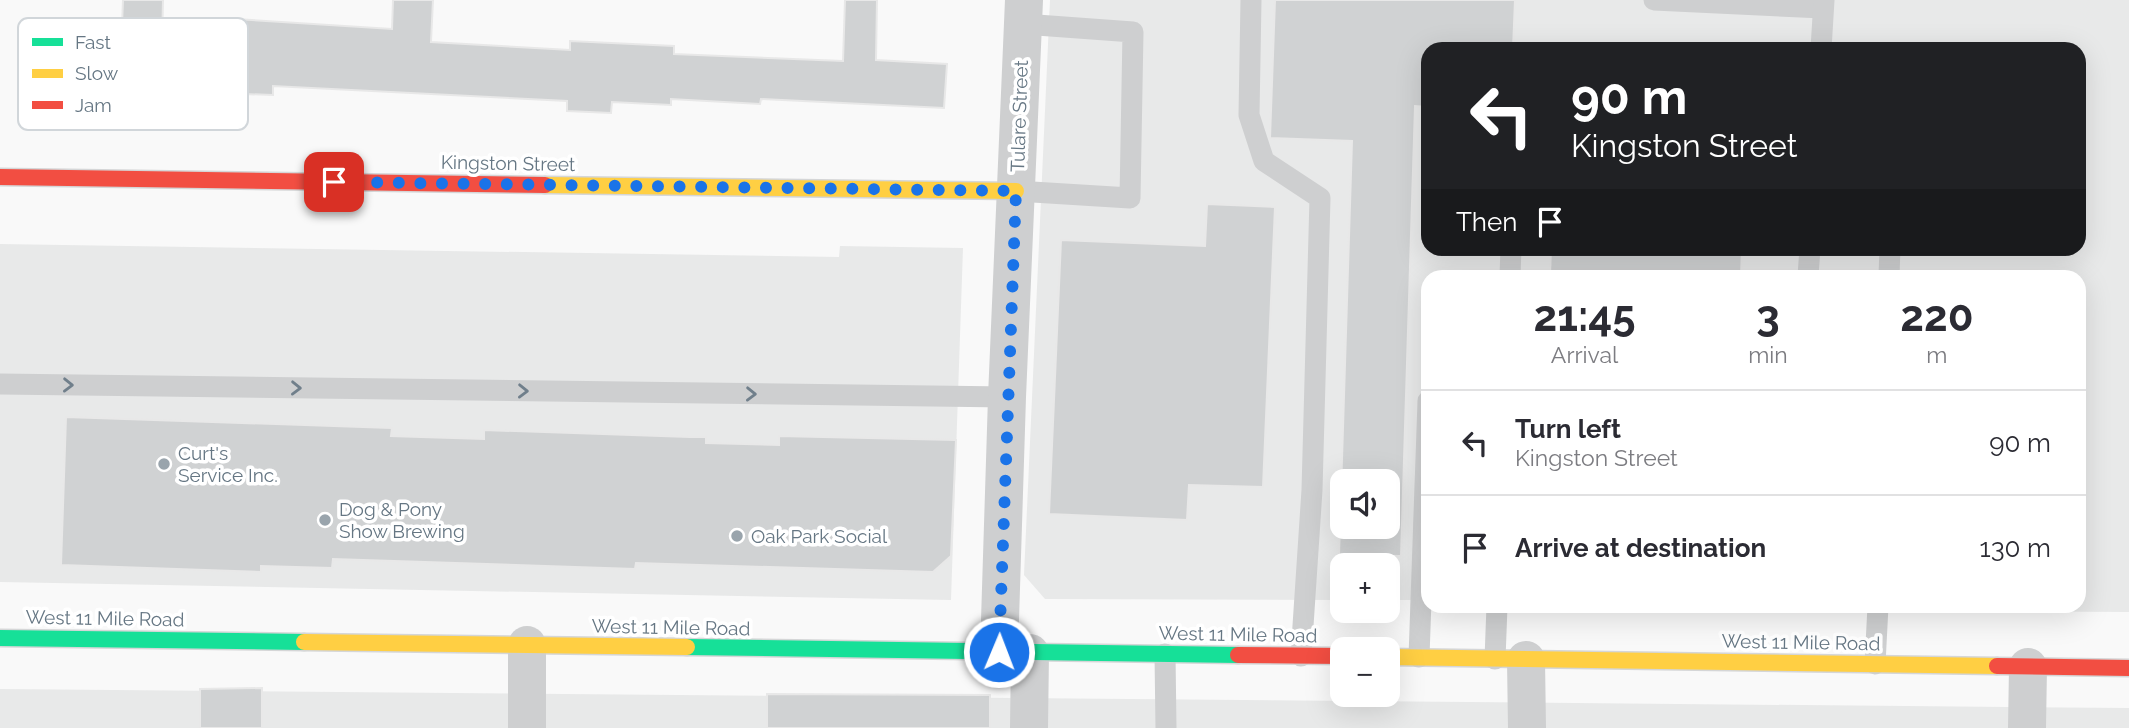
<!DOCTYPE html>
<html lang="en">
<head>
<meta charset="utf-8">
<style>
	body { margin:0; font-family:Raleway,sans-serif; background:#f7f7f7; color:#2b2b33; height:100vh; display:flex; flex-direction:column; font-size:26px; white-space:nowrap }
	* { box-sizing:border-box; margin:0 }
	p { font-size:23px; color:#7c7c81 }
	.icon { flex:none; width:38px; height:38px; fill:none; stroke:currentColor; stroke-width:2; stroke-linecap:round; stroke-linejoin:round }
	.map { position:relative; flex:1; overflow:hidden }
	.side { position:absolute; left:1421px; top:270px; width:665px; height:343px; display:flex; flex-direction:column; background:#fff; border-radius:21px; box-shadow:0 7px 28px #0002 }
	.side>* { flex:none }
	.banner { position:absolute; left:1421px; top:42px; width:665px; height:214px; border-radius:21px; box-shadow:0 7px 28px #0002; background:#202124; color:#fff; overflow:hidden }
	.controls { position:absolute; left:1330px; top:469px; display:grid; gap:14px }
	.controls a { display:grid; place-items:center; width:70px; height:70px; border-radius:14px; background:#fff; box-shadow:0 7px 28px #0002; font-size:35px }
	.pin { position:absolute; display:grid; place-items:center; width:60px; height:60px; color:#fff; margin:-30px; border-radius:14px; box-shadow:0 4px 10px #0006 }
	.me { position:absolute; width:77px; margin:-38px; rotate:1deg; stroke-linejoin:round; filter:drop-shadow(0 0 5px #0008) }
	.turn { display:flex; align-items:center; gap:24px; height:147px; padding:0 35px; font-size:32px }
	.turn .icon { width:91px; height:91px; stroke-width:2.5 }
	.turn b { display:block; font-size:49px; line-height:60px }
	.then { display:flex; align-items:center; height:66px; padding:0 35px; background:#0003; gap:14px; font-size:26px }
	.eta { display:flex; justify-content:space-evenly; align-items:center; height:119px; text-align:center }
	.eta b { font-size:42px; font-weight:700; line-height:49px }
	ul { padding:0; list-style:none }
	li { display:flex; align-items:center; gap:21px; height:105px; padding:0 35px; border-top:2px solid #e1e1e2 }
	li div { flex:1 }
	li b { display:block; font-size:26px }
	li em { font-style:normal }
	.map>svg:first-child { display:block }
	.built { fill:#e8e9e9; fill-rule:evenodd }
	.building { fill:#d0d2d3; stroke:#e8e8e8; stroke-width:2; fill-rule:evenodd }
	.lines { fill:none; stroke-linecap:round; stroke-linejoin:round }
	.fast-casing { stroke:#d5d6d7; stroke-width:19 }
	.slow-casing { stroke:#d5d6d7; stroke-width:19 }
	.jam-casing { stroke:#d5d6d7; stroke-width:19 }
	.lane { stroke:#cecfd0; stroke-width:21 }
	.street { stroke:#cecfd0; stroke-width:38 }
	.fast { stroke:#16e098; stroke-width:16 }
	.slow { stroke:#ffcf43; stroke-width:16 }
	.jam { stroke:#f24e42; stroke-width:16 }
	.oneway { stroke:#707f8b }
	.route { stroke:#1a73e8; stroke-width:12; stroke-dasharray:0 21.6 }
	.poi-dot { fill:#99a4ac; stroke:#fff; stroke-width:2.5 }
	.labels { text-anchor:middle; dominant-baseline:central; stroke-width:7; stroke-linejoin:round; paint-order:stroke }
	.street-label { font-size:19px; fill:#657683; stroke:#fff }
	.poi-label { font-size:19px; fill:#657683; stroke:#fff; text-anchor:start }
	.key { fill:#fff; stroke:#d1d6da; stroke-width:2 }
	.key-label { font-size:19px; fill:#657683 }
</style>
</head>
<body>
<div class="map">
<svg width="2129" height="728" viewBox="0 0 2129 728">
	<rect width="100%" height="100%" fill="#f9f9f9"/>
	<g class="built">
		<path d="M1050,0H2129V612L1759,610L1749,606H2079V276H1428V600H1388V565H1342V600L1045,599L1024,575ZM1428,49H2079V248H1428ZM1342,481H1388V527H1342Z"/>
		<path d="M0,244L839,257L840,246L963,248L951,600L0,582Z"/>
		<path d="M0,689L2129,708V728H0Z"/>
	</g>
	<g class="building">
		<path d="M123,0H163L162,44L219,47L220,18L392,29L393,0H433L431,42L570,50V41L674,46V54L843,61L845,0H877L876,60L947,64L944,108L761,99L760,104L671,99V105L612,102L611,113L567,111V101L273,86V95L97,89V100L50,98L53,48L121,51Z"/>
		<path d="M1275,0H1515L1513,49H1428V107L1415,106L1401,556L1339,555L1352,141L1270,138ZM1342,481H1388V527H1342Z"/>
		<path d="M1207,204L1275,207L1263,487L1189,485L1187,520L1049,514L1061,240L1205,246Z"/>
		<path d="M1551,248H1742L1741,276H1550Z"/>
		<path d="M66,417L392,428L391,436L484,439V430L690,437H706V443L779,445V436L956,440L951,556L933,572L636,563L635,569L333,559L332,568L261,566V572L61,565Z"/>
		<path d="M262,688V728H200V689Z"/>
		<path d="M767,694L990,695V728H767Z"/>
	</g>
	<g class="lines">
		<g class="fast-casing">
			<g id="fast">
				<path d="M0,638L304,642"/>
				<path d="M687,647L1238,655"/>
			</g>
		</g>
		<g class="slow-casing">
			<g id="slow">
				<path d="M545,185L1016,191"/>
				<path d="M304,642L687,647"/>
				<path d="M1388,657L1997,666"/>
			</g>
		</g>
		<g class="jam-casing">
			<g id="jam">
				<path d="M0,177L545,185"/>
				<path d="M1238,655L1342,656"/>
				<path d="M1997,666L2129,668"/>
			</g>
		</g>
		<g class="lane">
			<path d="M1251,0L1249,115L1264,161L1320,198L1312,490L1301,656"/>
			<path d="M1654,0L1823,8"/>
			<path d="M1821,49L1824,0"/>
			<path d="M1016,191L1130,198L1133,32L1023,24"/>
			<path d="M1510,276L1511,248"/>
			<path d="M1808,276L1810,248"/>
			<path d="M1889,276L1890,248"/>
			<path d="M0,384L1007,397"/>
			<path d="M1165,654L1166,728"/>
			<path d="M1419,657L1428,401"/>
			<path d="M1495,659L1497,606"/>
			<path d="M1875,664L1878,606"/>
		</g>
		<g class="street">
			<path d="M999,652L1007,397L1024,0"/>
			<path d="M1526,660L1527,728"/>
			<path d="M527,728V645"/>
			<path d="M1029,728L1030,653"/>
			<path d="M2027,728L2028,667"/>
		</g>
		<use href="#fast" class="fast"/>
		<use href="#slow" class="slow"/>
		<use href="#jam" class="jam"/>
	</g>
	<defs><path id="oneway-chevron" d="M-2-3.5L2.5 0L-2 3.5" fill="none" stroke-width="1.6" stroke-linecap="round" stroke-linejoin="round" transform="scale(1.75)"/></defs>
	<g class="oneway">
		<use href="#oneway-chevron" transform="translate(68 385) rotate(1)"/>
		<use href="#oneway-chevron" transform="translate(296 388) rotate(1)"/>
		<use href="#oneway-chevron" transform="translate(523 391) rotate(1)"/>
		<use href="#oneway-chevron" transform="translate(751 394) rotate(1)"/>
	</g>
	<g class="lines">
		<path class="route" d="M334,182L1016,191L999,652"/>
	</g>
	<g class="poi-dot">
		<circle cx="164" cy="464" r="7"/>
		<circle cx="325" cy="520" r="7"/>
		<circle cx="737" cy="536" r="7"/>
	</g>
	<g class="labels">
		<g class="street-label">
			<text transform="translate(1019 116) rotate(-88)">Tulare Street</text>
			<text transform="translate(508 163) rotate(1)">Kingston Street</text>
			<text transform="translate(105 618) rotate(1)">West 11 Mile Road</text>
			<text transform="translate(671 627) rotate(1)">West 11 Mile Road</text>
			<text transform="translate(1238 634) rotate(1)">West 11 Mile Road</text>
			<text transform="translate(1801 642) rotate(1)">West 11 Mile Road</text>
		</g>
		<g class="poi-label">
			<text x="178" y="453">Curt's<tspan x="178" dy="22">Service Inc.</tspan></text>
			<text x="339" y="509">Dog &amp; Pony<tspan x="339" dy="22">Show Brewing</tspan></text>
			<text x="751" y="536">Oak Park Social</text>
		</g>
	</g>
	<rect x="18" y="18" width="230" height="112" rx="10" class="key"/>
	<rect x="32" y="38" width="31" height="8" fill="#16e098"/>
	<rect x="32" y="69" width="31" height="9" fill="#ffcf43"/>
	<rect x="32" y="101" width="31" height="8" fill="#f24e42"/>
	<g class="key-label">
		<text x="75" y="49">Fast</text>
		<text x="75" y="80">Slow</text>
		<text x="75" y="112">Jam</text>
	</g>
</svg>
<div class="controls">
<a><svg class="icon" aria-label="sound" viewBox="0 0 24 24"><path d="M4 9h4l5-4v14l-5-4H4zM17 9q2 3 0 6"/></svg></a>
<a>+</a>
<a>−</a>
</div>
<div class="pin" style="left:334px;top:182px;background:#d93025"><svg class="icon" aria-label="arrive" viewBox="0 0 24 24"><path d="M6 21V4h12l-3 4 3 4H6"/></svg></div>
<svg class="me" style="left:999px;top:652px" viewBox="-20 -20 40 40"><circle r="17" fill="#1a73e8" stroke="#fff" stroke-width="3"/><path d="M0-11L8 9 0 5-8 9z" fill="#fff"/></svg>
<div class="banner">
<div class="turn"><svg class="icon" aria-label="left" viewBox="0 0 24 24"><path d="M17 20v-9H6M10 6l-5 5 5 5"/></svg><div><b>90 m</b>Kingston Street</div></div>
<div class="then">Then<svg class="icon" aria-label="arrive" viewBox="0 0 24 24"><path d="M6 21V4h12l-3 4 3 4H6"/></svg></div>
</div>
<section class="side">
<div class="eta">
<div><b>21:45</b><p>Arrival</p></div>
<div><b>3</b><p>min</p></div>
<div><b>220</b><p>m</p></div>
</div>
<ul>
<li><svg class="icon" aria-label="left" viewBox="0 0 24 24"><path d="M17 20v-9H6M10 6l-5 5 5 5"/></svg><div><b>Turn left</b><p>Kingston Street</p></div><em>90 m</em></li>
<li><svg class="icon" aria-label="arrive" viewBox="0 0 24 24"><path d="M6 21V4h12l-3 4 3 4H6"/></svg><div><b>Arrive at destination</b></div><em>130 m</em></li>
</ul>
</section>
</div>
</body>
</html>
